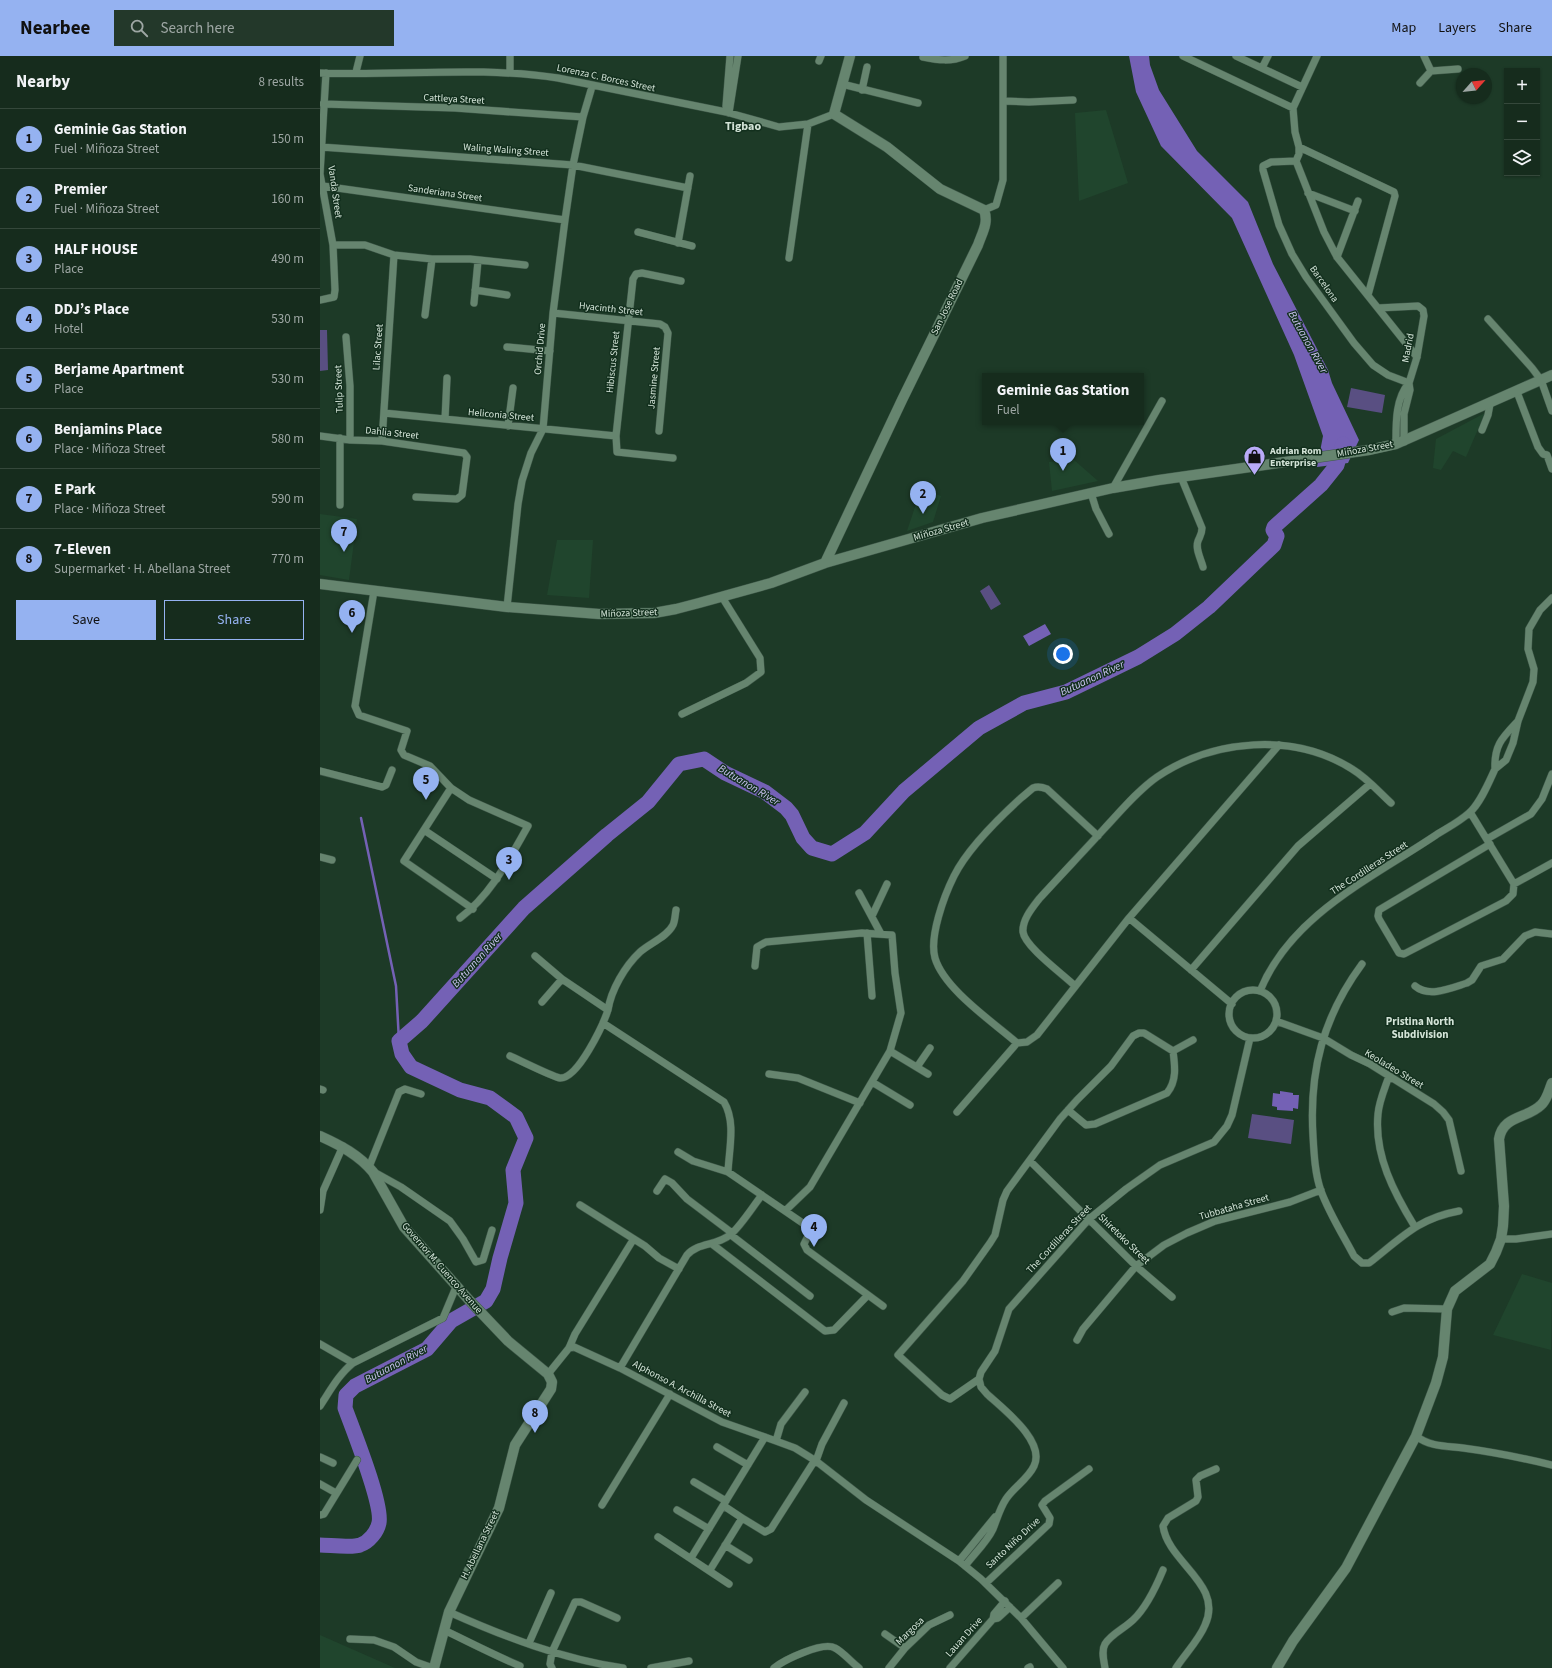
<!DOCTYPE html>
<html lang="en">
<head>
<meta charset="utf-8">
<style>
  :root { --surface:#162c1d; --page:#23382a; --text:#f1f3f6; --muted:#9ea7a4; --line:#35483b; --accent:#95b2f1 }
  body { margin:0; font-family:"Source Sans 3",sans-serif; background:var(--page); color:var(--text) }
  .controls { position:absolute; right:12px; top:12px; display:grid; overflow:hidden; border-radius:0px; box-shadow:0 1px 3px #0004 }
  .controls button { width:36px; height:36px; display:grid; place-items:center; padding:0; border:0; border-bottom:1px solid var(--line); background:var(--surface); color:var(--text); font:20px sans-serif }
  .compass { position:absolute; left:1136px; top:12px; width:36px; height:36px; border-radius:50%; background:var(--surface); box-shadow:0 1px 3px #0004; rotate:63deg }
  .you { position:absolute; left:743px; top:598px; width:14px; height:14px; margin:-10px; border:3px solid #fff; border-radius:50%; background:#1a73e8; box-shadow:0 0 0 6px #1a73e833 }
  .badge { display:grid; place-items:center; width:26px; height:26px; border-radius:50%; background:var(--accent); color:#111; font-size:13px; font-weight:700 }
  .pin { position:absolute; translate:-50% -33px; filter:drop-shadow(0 1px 2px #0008) }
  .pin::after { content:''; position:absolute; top:21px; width:14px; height:12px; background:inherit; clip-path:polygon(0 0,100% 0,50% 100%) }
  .popup { position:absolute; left:662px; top:317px; width:162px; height:52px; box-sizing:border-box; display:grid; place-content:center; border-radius:0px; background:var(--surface); filter:drop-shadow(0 1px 3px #0005); font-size:13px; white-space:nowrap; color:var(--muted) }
  .popup b { font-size:15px; color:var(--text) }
  .popup::after { content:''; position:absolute; left:50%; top:100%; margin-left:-8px; border:8px solid transparent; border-top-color:var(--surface) }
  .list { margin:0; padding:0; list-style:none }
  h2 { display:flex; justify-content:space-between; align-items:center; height:52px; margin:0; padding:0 16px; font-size:17px }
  h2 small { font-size:13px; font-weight:400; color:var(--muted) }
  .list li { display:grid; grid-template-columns:26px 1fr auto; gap:12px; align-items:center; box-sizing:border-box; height:60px; padding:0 16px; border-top:1px solid var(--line) }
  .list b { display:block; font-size:15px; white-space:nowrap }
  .list p { margin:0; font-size:13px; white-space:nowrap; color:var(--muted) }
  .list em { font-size:13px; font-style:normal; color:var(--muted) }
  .actions { display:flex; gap:8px; padding:12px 16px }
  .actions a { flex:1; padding:9px 0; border:1px solid var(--accent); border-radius:0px; text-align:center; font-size:14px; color:var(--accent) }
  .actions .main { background:var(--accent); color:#111 }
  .icon { flex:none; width:22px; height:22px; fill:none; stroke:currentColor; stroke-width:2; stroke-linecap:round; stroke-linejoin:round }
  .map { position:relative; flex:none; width:1232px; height:1612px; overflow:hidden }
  header { display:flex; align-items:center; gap:24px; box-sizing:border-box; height:56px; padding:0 20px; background:var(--accent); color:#111 }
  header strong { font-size:19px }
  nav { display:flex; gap:22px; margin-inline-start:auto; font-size:14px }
  .search { width:280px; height:36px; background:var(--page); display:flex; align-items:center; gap:10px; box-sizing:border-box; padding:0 14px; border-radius:0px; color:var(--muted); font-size:15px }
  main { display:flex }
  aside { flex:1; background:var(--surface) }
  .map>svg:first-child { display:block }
  .built { fill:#20452d }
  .green { fill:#594f82 }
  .water { fill:#7461b5 }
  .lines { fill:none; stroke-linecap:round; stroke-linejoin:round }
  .stream { stroke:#7461b5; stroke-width:2.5 }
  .river { stroke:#7461b5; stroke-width:15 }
  .street-casing { stroke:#3e5748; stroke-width:8 }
  .secondary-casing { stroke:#3e5748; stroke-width:11 }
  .street { stroke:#66856f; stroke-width:7 }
  .secondary { stroke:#66856f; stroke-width:10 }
  .labels { text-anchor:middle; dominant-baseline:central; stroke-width:3; stroke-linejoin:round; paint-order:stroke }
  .street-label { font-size:10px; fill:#d3e3d7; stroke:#13301e }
  .poi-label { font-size:10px; font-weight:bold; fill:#d3e3d7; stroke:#13301e; text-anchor:start }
  .water-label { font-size:11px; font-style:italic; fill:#cdc6f4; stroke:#13301e }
  .neighbourhood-label { font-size:11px; font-weight:bold; fill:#d3e3d7; stroke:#13301e }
  .quarter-label { font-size:12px; font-weight:bold; fill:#d3e3d7; stroke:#13301e }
</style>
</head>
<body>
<header>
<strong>Nearbee</strong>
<div class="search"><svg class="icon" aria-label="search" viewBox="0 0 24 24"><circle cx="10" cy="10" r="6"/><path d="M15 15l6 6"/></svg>Search here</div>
<nav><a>Map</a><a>Layers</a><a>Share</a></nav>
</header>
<main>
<aside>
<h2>Nearby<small>8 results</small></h2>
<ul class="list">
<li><span class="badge">1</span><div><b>Geminie Gas Station</b><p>Fuel · Miñoza Street</p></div><em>150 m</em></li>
<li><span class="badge">2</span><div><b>Premier</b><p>Fuel · Miñoza Street</p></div><em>160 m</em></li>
<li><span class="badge">3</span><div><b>HALF HOUSE</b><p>Place</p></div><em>490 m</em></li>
<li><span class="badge">4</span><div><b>DDJ’s Place</b><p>Hotel</p></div><em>530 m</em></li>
<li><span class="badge">5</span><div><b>Berjame Apartment</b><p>Place</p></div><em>530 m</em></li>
<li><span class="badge">6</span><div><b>Benjamins Place</b><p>Place · Miñoza Street</p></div><em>580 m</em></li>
<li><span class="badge">7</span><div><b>E Park</b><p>Place · Miñoza Street</p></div><em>590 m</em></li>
<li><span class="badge">8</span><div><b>7-Eleven</b><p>Supermarket · H. Abellana Street</p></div><em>770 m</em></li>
</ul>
<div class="actions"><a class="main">Save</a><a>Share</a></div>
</aside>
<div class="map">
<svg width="1232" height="1612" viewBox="0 0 1232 1612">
  <rect width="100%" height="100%" fill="#1d3a27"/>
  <path class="built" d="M786,54L808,127L759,145L755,57Z
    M1165,357L1146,401L1133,395L1121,414L1113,412L1116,383Z
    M753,403L778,425L732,435L729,406Z
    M601,433L621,440L613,466L587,475Z
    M0,458L37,463L29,524L0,519Z
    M237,484H273L269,542L227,539Z
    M1202,1218L1232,1227L1231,1294L1173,1279Z
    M0,1579L75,1612H0Z"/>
  <path class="green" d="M0,274H7L8,314L0,315Z
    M1031,332L1065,339L1062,357L1027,351Z
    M669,529L681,548L671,554L660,535Z
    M932,1058L974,1064L971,1088L928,1082Z"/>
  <path class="water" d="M809,0H829L830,9L839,34L877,95L928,146L953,208L1008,314L1012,327L1039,384L1028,407L997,411L1003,380L974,299L912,162L841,90L816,36Z
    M725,568L731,578L709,590L703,580Z
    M960,1035L973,1037V1039H979L978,1053L973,1052V1055L957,1054V1051L952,1050L953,1037L960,1038Z"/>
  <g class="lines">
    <path class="stream" d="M41,762L76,930L79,985"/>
    <path class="river" d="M0,1489C9,1489 33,1492 40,1489C49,1486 57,1476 59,1467C63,1448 33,1374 25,1352L26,1339L35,1330L107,1293L131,1265L166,1245L173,1233L180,1202L196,1147L193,1114L206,1082L196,1061L170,1042L140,1034L91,1011L82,998L79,985L102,965L204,852L287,779L328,746L359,708L384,703L405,717L445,736L466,752L472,759L483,782L492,792L512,798L545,777L584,735L659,672L704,647L746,636L818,601L855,578L889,551L954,489L957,480L953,474L954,471L1001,429L1017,409L1023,388"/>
    <defs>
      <path id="street" d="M863,0L973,52
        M916,0L982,31
        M997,0L973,52L975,76L979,91V98L976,105L1004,176L1017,201L1097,301
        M1104,0L1111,15
        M603,1C618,4 631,6 645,0
        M499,5L501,0
        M942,12L948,0
        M36,16L40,0
        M190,16V0
        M0,17C80,20 159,10 238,22L406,56L459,71L488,68L514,58
        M1100,27L1111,15L1138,13
        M522,28L598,47
        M542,34L547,11
        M683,45L709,46L753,44
        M3,48L135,52L263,61
        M406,50L410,0
        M409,57L418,0
        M1,91L253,109L368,132
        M979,91L1074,136L1075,140L1048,239
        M976,105L951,106L943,110V114L959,169L972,198L986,221L1034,287L1053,309L1068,319L1089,327
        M3,130L245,164
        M988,137L1035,155
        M664,154L676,149L683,124V0
        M318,176L372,190
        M358,187L370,120
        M13,189H45L74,199L112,203H150L205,209
        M1017,201L1038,145
        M469,202L488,68
        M155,234L187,239
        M0,244L14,241L15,234L13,189L0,118L6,17
        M154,247L158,205
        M1058,252L1098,250L1103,254L1104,260L1097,301L1089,327L1090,334L1084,358V386
        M233,257L340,268L345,271L348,277L339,375
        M105,259L112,203
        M1168,263L1212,312L1221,324L1232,355
        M26,281L30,330V384
        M187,291L230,295
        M1197,336L1218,391L1223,398L1227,399L1232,413
        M64,357L296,380
        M125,363L127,322
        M188,370L193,332
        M1162,374L1168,359L1170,348
        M0,380L30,384L62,385L144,397L147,401L142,439L137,443L96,441
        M62,385L74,199
        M1076,388C1076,368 1075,343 1089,327
        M353,402L297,396L296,380L313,223L316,218L322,217L361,225
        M861,421L882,472C882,478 880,480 878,485C875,493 881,503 883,511
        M793,432L842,345
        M771,437L776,453L789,478
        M20,449V382
        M54,535L35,650L39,659L87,675L81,694L84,699L110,710L131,732L149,744L208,770C189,803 171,839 140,862
        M187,551L198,448L202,425L211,397L223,373L233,257L245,164L253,109L263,61L271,34
        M362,658L426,627L441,616L440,602L402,541
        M1198,665C1182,682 1174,689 1175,713L1186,704L1193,687L1198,665L1213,626L1214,613L1208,593L1209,573L1220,554L1232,542
        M0,715L62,731L66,729L72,714
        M131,732L84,805L153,853
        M1150,756L1194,828L1193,838L1186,845L1084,898L1079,897L1059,863L1058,860L1059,854L1170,788
        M104,774L177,823
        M778,780L727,733C722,731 718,730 713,732C709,735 705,739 701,742C679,762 647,794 634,820C624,840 609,881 615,902C624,933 673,966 697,987L707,986L717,979L809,862L959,689
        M1167,783L1211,758L1222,743L1232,718
        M0,801L12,804
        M1194,828L1232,807
        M539,837L561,878
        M552,860L567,828
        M809,862L912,948
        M547,877L552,940
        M1042,908C1003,961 989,1015 993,1080C994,1098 995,1118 1001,1135C1009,1157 1023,1179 1034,1200L1042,1207H1049L1053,1204C1083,1180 1100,1162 1139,1155
        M435,910L437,891L446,886L542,877L572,879L575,917L581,957L570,995L490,1131L466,1154
        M871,914L978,790L1050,728
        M755,930C744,919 705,891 703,876C702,864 712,852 719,843C740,820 762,797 783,774C800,756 817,735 837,721C893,683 974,676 1032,713C1047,722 1059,736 1071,747
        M1095,930C1109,942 1131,932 1147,927L1152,924L1161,910L1183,903L1205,880L1215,876L1232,878
        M909 958a24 24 0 1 1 48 0a24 24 0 1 1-48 0Z
        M940,935C971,859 1052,822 1116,779C1127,772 1139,766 1149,757C1160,748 1169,726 1175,713
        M222,946L242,923
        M288,954C291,934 305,910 320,896C330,887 347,881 353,869C355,865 355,859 356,854
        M956,965L1003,982L1031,999L1050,1008L1114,1048L1123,1056L1129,1064L1141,1115
        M283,967L404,1046C416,1066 409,1093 408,1116L487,1170L491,1174L484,1188L487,1194L563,1250
        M570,995L608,1018
        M853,995L873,984
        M190,1000C199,1004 233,1021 240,1022C258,1023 283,969 288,954L242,923L215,900
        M597,1011L610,992
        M449,1018L478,1022L540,1047
        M1069,1020C1065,1032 1059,1045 1058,1058C1054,1099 1074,1137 1095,1171
        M552,1026L590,1049
        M0,1033L3,1034
        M748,1054L766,1069L775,1068L847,1037C857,1025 855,1010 853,995L824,977H819L813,980L791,1010L757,1044L740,1063L687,1135L683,1144L675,1179L670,1187L643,1225L578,1299L622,1339L630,1343L659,1323L661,1316L675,1295L689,1253L769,1163L806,1133L840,1109L894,1086L907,1070L912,1059L930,982
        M637,1056L697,987
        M358,1096L373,1105L408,1116
        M710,1105L816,1210L852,1241
        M49,1111L79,1036L85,1033L101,1038
        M54,1116L81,1131L130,1165L143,1183L156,1206L163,1204L172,1174
        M337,1135L345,1123L352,1127L367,1143L412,1177
        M260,1149L325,1190L339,1202L359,1213
        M0,1154L3,1135L23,1090
        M411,1179L490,1240
        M1181,1183H1196L1232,1178
        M392,1188L505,1275L514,1274L548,1239
        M1072,1256L1084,1252L1127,1253
        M757,1284L763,1273L816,1210L844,1189L867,1177L895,1165L970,1146L1001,1134
        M0,1288L33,1307
        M249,1292L254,1291L300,1312L402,1366L456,1385L475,1392L496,1405L546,1444L639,1505L661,1523L701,1562L743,1612
        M300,1312L367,1199C378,1186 398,1190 411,1178C420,1171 434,1149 442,1139
        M228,1318L249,1292L255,1278L313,1184
        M0,1350C10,1335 19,1318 33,1307L123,1262L136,1231
        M1096,1380C1110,1391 1126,1390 1143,1392C1173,1396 1203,1402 1232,1409
        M456,1385L461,1368L485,1336
        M397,1391L428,1409
        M0,1401L13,1407
        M496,1405L502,1388L524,1347
        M374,1426L406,1445
        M0,1428L16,1437
        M282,1449L350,1338
        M404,1450L422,1462
        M357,1454L389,1473
        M0,1459L4,1458L37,1404
        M338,1481L409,1528
        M405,1489L429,1504
        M371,1502L445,1381
        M639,1505L675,1461
        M645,1510C654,1498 667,1486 673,1473C677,1463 680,1452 686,1443C694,1431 708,1423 714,1410C726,1385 683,1353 667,1338L661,1331L659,1323
        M390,1514L422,1462L445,1476L451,1473L495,1404
        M666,1527L729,1468L730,1462L722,1449L725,1445L769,1413
        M129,1556C185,1581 242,1603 303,1612
        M701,1562L738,1527
        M673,1563L678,1562L690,1551
        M124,1574C149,1586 174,1599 200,1610
        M565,1578L585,1592
        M30,1583L54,1584L74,1591L96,1606L113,1612
        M209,1587L231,1537
        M232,1612L230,1608L232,1596L255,1546H261L297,1562
        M331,1612L369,1605
        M454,1612C464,1604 503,1585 515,1592C523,1596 531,1606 539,1612
        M569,1612L585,1592L609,1569L630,1559
        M630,1612L673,1563L674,1558L685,1545
        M708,1612L710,1611
        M785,1612C784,1605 781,1595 785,1588C791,1578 805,1572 813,1564C827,1551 836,1531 843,1514
        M856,1612C865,1598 879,1584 885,1569C904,1528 848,1507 843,1470L848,1462L876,1445L878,1441L876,1424L880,1420L896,1413"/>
      <path id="secondary" d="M505,507L582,344L658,189C662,177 669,167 664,154L620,133L567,91L514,58L530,0
        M0,528L187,551L279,558L334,557L356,553L379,547L451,527L505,507L662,462L793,432L839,424L1049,394L1076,388L1232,319
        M0,1080C20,1089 39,1099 53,1116L84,1171L149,1244L188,1285L228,1318L232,1326L231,1333L195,1389L179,1452L129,1556L114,1612
        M957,1612L973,1585L1026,1512L1096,1380L1116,1327L1123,1301L1127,1253L1135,1235L1170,1208L1176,1196L1181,1183L1183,1170L1184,1150L1179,1083C1183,1059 1207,1063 1221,1049C1227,1044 1229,1034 1232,1027"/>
    </defs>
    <use href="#street" class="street-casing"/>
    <use href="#secondary" class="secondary-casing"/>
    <use href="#street" class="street"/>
    <use href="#secondary" class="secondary"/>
  </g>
  <defs>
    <symbol id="shop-pin" viewBox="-11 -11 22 30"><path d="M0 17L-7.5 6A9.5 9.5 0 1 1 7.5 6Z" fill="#b9abf7" stroke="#13301e"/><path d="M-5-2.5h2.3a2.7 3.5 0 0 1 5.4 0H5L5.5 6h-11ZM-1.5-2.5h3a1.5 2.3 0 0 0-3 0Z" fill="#111"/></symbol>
  </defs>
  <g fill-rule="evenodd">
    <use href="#shop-pin" x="922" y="388" width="25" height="34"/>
  </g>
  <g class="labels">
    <g class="street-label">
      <text transform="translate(286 22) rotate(12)">Lorenza C. Borces Street</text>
      <text transform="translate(134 43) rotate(3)">Cattleya Street</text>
      <text transform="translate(186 94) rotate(4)">Waling Waling Street</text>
      <text transform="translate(15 136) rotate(82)">Vanda Street</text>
      <text transform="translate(125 137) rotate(8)">Sanderiana Street</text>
      <text transform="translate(1004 228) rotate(55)">Barcelona</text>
      <text transform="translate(627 251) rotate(-64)">San Jose Road</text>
      <text transform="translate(291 253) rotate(6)">Hyacinth Street</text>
      <text transform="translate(58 291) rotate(-86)">Lilac Street</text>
      <text transform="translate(1088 292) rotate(-79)">Madrid</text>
      <text transform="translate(220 293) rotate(-85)">Orchid Drive</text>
      <text transform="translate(293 306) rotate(-84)">Hibiscus Street</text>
      <text transform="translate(334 322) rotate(-85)">Jasmine Street</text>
      <text transform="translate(19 333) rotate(-92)">Tulip Street</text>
      <text transform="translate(181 359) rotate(5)">Heliconia Street</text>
      <text transform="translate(72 377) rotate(6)">Dahlia Street</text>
      <text transform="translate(1045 393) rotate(-10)">Miñoza Street</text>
      <text transform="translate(621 474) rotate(-16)">Miñoza Street</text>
      <text transform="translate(309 557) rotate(-2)">Miñoza Street</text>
      <text transform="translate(1049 812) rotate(-33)">The Cordilleras Street</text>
      <text transform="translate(1074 1013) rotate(31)">Keoladeo Street</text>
      <text transform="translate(914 1151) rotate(-16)">Tubbataha Street</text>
      <text transform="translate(739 1183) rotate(-47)">The Cordilleras Street</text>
      <text transform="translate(804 1183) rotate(44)">Shiretoko Street</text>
      <text transform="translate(122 1212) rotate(49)">Governor M. Cuenco Avenue</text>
      <text transform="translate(362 1333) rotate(28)">Alphonso A. Archilla Street</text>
      <text transform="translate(693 1487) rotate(-43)">Santo Niño Drive</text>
      <text transform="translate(160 1489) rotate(-64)">H. Abellana Street</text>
      <text transform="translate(590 1575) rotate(-44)">Margosa</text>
      <text transform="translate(644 1581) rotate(-48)">Lauan Drive</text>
    </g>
    <g class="poi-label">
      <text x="950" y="395">Adrian Rom<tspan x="950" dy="12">Enterprise</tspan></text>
    </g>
    <g class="water-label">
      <text transform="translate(988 286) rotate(61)">Butuanon River</text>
      <text transform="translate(772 622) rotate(-25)">Butuanon River</text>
      <text transform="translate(429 729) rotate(31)">Butuanon River</text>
      <text transform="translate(157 904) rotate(-48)">Butuanon River</text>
      <text transform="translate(76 1308) rotate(-28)">Butuanon River</text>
    </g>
    <g class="neighbourhood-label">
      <text x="1100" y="965">Pristina North<tspan x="1100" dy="13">Subdivision</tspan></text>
    </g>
    <g class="quarter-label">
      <text x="423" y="70">Tigbao</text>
    </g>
  </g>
</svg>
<div class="controls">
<button>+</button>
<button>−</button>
<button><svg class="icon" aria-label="layers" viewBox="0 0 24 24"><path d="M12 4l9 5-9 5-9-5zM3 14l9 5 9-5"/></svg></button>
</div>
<svg class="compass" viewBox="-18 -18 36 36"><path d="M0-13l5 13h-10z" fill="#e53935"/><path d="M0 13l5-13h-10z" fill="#9ea7a4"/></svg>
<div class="you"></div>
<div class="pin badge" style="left:743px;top:415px">1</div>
<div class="popup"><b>Geminie Gas Station</b>Fuel</div>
<div class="pin badge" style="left:603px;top:458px">2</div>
<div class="pin badge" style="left:189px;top:824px">3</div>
<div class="pin badge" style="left:494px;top:1191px">4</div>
<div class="pin badge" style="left:106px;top:744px">5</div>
<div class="pin badge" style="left:32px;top:577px">6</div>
<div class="pin badge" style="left:24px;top:496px">7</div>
<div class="pin badge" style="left:215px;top:1377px">8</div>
</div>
</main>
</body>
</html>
